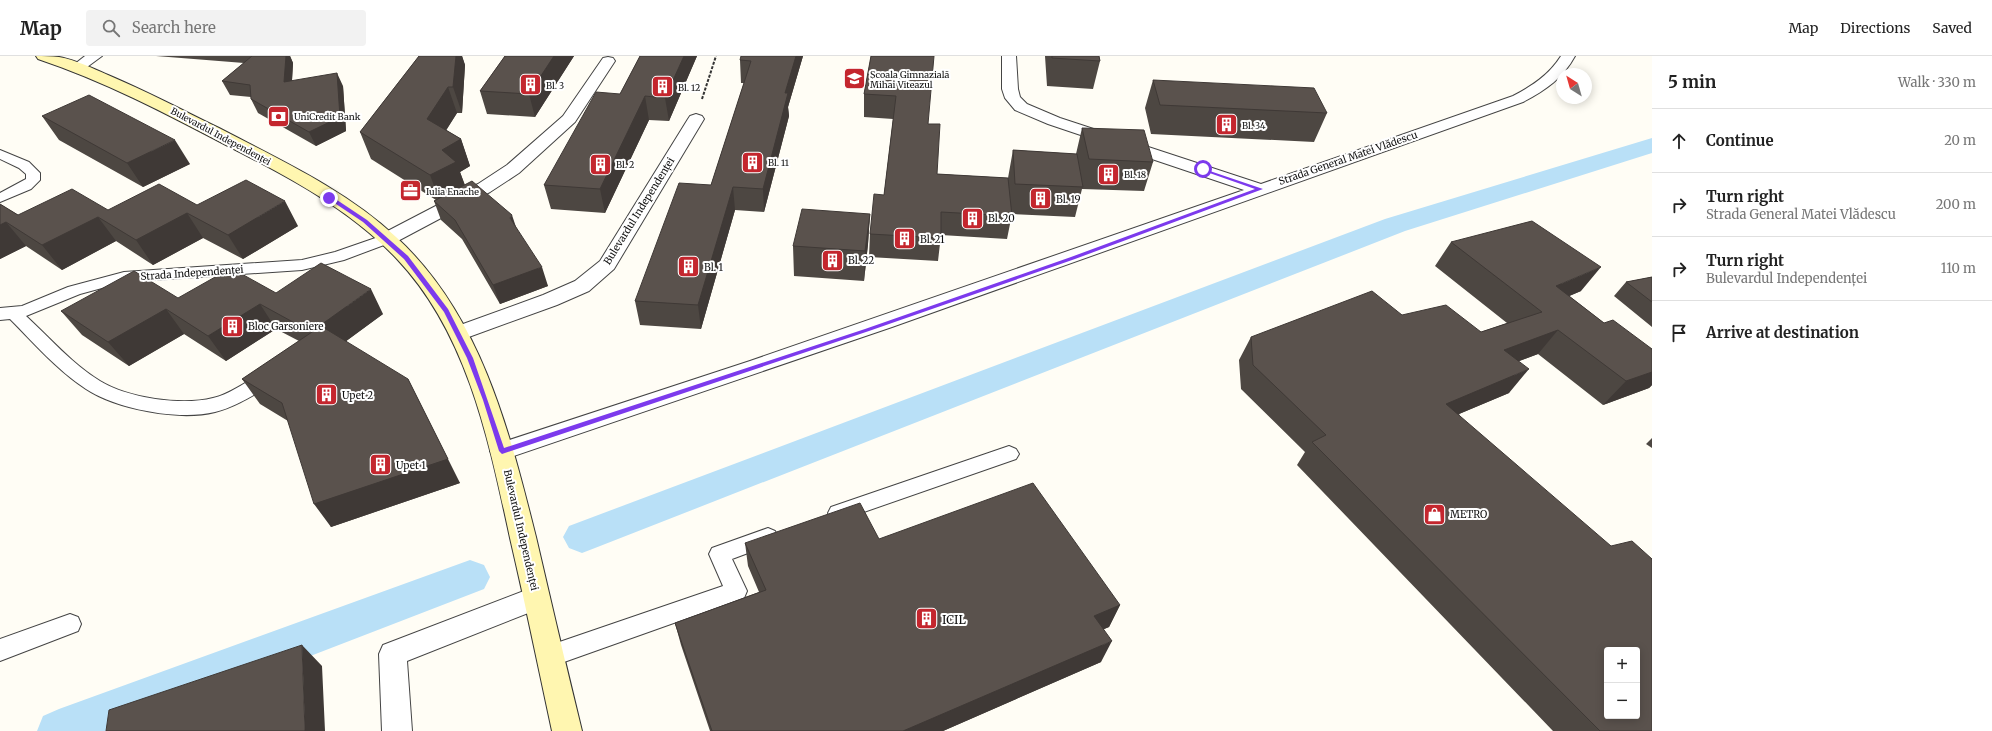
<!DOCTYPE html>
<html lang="en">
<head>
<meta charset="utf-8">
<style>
  :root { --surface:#fff; --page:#f2f2f2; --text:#222; --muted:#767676; --line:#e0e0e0 }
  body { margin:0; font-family:Merriweather,serif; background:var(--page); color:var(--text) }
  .controls { position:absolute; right:12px; bottom:12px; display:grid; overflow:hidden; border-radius:4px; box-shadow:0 2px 10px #0003 }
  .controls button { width:36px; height:36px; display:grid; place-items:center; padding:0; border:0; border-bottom:1px solid var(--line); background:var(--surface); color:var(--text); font:20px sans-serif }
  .compass { position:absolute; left:1556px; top:12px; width:36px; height:36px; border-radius:50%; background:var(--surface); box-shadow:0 2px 10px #0003; rotate:323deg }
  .stop { position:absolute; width:12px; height:12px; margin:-9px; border:3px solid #7c3aed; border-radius:50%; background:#fff }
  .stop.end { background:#7c3aed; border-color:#fff; box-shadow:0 1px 4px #0008 }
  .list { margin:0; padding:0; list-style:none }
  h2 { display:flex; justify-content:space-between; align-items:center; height:52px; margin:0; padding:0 16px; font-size:17px }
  h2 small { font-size:13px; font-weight:400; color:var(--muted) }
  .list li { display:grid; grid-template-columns:26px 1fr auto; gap:12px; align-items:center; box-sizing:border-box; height:64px; padding:0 16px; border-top:1px solid var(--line) }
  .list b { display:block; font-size:15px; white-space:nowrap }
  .list p { margin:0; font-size:13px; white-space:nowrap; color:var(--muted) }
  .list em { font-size:13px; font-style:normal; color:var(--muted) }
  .icon { flex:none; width:22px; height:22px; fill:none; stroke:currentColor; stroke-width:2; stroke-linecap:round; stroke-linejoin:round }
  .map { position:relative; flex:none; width:1652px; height:675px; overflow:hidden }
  header { display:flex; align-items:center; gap:24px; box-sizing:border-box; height:56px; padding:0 20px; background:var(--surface); border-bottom:1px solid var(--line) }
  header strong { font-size:19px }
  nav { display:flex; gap:22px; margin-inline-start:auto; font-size:14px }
  .search { width:280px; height:36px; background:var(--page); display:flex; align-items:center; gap:10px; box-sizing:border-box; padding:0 14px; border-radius:4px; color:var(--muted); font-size:15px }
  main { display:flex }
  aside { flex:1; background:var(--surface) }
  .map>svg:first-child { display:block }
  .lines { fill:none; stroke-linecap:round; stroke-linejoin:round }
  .canal { fill:#b9e0f7; fill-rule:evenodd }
  .service-casing { stroke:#444; stroke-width:2 }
  .minor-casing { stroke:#444; stroke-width:2 }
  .secondary-casing { stroke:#333; stroke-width:2 }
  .path { stroke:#333; stroke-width:2; stroke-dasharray:3 1.5; stroke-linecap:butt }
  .service { fill:#fff; fill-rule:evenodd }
  .minor { fill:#fff; fill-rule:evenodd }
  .secondary { fill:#fff6b0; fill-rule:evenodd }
  .wall { fill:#4d4742 }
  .shaded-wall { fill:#3f3936 }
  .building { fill:#5a524d; stroke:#3f3936; fill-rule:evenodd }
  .route { fill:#7c3aed }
  .labels { text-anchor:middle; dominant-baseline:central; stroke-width:4; stroke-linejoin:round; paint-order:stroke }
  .far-poi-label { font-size:9px; fill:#111; stroke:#fff; text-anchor:start }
  .far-street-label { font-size:9px; fill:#111; stroke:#fff }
  .street-label { font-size:10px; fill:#111; stroke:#fff }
  .poi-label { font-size:10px; fill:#111; stroke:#fff; text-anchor:start }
  .near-poi-label { font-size:12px; fill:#111; stroke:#fff; text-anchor:start }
</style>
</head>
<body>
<header>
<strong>Map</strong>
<div class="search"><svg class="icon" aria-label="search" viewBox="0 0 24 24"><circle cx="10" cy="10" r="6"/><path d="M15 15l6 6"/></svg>Search here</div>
<nav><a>Map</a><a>Directions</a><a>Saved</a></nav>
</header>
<main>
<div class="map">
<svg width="1652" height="675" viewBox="0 0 1652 675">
  <rect width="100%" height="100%" fill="#fffdf5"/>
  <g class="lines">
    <path class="canal" d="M1652,82V97L1405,175L595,492L582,497L569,492L563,481L569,470L1385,163Z
      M470,504L484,509L490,521L484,533L116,675H37L43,660L59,653Z"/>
    <defs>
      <path id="service" d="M0,94L29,106L40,117V124L31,133L0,146V137L26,123V118L19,112L0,103Z
        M387,178L392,180L395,183L392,186L344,204L302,214L124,226L80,238L26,260C50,282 72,308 100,325C128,342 181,350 213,342C228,339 243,328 257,320L263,318L269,320L272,325L269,330C252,340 235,351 215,356C179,365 116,353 86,333C57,314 34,287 10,263L0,264V252L22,250L68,231L124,216L302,204L335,196Z
        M1009,390L1016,393L1019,398L1016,403L838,465L831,463L828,457L831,451Z
        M768,472L775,475L778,481L775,487L732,503L747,535L744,542L550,611L542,608L539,600L542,592L723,530L709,498L712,492Z
        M70,558L78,561L81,568L78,575L0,605V583Z"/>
      <path id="minor" d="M85,0H102L83,14H73L71,11Z
        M1002,0H1016L1018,33L1020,41L1027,48L1060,62L1261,128L1513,40C1532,30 1549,19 1561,0H1575C1563,22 1546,34 1523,46L892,271L502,404L494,401L490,395L494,389L750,305L1244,134L1048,68L1015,54L1005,42L1002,33Z
        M608,1L613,2L615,5L575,66L519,117L490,136L394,187L387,189L380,187L378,183L380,179L478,128L507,109L563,60L603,2Z
        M696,58L702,60L704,63L614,213L589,235L557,249L466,282L459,284L452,282L449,277L452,272L543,239L575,225L600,205L688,63L690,60Z
        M537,530L546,534L550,542L546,550L407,605L412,675H382L379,598L383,589Z"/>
      <path id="secondary" d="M36,0C43,0 52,0 59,1C76,4 92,12 108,19C146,35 182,54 219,72C280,104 346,134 396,181C481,259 509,374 536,481C551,546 566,610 582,675H552C538,610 525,546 510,482C489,385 468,278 397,203C350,153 287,120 226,89C165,57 104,25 38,3Z"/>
    </defs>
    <use href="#service" class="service-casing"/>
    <use href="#minor" class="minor-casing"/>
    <use href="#secondary" class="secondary-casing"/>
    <path class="path" d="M702,43L716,0"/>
    <use href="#service" class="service"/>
    <use href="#minor" class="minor"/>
    <use href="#secondary" class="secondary"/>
  </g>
  <path class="wall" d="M156,0H290L293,7L292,25L343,30L346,75L316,90L258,57L251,43V41L230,39L222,25L244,7Z
    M419,0H462L465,9L462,57H457L446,74L461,83L470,110L460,116L465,129L517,174L548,230L500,248L462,183L441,164L434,145L436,144L371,103L360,76Z
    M505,0H574L535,61L487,58L480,35Z
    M640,0H697L669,65L649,64L605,157L551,153L544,129L620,38Z
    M803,0L788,51L789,60L764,156L735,154L701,273L640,269L635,245L711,129L744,27H741L740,4Z
    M871,0L928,68L937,118L1008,122L1013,94L1076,98L1082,72L1153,106L1144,135L1082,133L1075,161L1012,158L1007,183L941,179L938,205L869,201L870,178L884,139L893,63L864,61V38Z
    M1045,0H1099L1100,5L1093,33L1047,30Z
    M1153,24L1327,57L1314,86L1151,78L1145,52Z
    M42,60L190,108L143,131L59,84Z
    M0,148L18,159L197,149L298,170L243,203L203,182L153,209L116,185L62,214L26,190L0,203Z
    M870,158L868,188L864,225L794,220L793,190Z
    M1451,186L1581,235L1569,240L1604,267L1652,293V329L1649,332L1603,349L1538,298L1519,305L1509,337L1459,358L1652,675H1553L1297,409L1305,396L1241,333L1239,304L1251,281L1402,259L1481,276L1507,267L1435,210Z
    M1652,221V271L1614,240L1626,226Z
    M276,237L383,258L346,285L460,427L331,471L288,365L260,348L242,323L299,285L276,273L226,305L184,278L129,310L82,279L61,255L178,242Z
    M1652,382V392L1646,388Z
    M879,483L1120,549L1109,571L1104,573L1101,606L943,675H710L681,589L675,567L759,536L748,510L745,487Z"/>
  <path class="shaded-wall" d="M286,0H290L293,7L291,40L284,26Z
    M456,0H462L465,9L462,57L453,31Z
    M554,0H574L535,61L529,38Z
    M684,0H697L669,65L665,42Z
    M796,0H803L788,51L789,60L764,156L763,133L785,37Z
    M337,17L343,30L346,75L316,90L309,76Z
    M448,31L457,57L437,89L427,63Z
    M645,40L649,64L605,157L600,133Z
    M461,83L470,110L460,116L466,133L440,146L430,119L442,94Z
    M175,84L190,108L143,131L127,107Z
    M733,131L735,154L701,273L698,249Z
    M285,145L298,170L243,203L228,179Z
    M187,157L203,182L153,209L136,184Z
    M870,158L868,188L864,225L865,195Z
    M512,159L518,177L510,162Z
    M98,161L116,185L62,214L42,189Z
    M6,166L26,190L0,203V169Z
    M542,211L548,230L500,248L493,229Z
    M1601,211L1581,235L1539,253L1556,230Z
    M371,233L383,258L326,300L311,276Z
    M260,248L276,273L226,305L208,280Z
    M166,253L184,278L129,310L108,286Z
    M1558,274L1538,298L1485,318L1504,294Z
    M1529,313L1509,337L1428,371L1446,348Z
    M1652,316V329L1649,332L1603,349L1626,325Z
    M408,323L460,427L331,471L314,448Z
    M1120,549L1109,571L1085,581L1094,560Z
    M1112,585L1101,606L943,675H903Z
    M302,589L322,610L325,675H305Z"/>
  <path class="building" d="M252,0H286L284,26L337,17L340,61L309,76L251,43L250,29L222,25Z
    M419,0H456L453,31H448L427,63L461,83L442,94L456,106L430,119L360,76Z
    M505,0H554L529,38L480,35Z
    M640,0H684L665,42L645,40L600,133L544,129L596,36L620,38Z
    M741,0H796L785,37H788L763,133L733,131L698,249L635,245L679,127L711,129L751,5L740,4Z
    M871,0H934L928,68H940L937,118L1008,122L1012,160L941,156V182L870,178L874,138L884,139L896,40L864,38Z
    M1052,0H1099L1100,5L1052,2Z
    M1153,24L1314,32L1327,57L1160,49Z
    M89,39L175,84L127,107L42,60Z
    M1082,72L1144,74L1153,106L1089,103Z
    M1013,94L1077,98L1083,131L1015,128Z
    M246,124L285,145L228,179L187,157L136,184L98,161L42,189L6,166L0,169V148L18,159L72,133L108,154L159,128L197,149Z
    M472,125L512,159L510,162L542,211L493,229L455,164L434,145Z
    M802,153L870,158L865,195L793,190Z
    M1532,165L1601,211L1556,230L1604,267L1613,264L1652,293V316L1626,325L1558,274L1504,294L1529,313L1446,348L1611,490L1632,485L1652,503V675H1600L1312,386L1326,379L1253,309L1251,281L1372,235L1402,259L1446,249L1481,276L1542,256L1451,186ZM1607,594H1637V660H1607Z
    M321,207L371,233L311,276L260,248L208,280L166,253L108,286L61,255L134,215L178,242L231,212L276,237Z
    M1652,221V246L1626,226Z
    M321,270L408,323L448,403L314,448L282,347L242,323Z
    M1033,427L1120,549L1094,560L1112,585L903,675H712L675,567L766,534L745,487L860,447L879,483Z
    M302,589L305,675H106L109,654Z"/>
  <path class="route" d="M1201,112L1263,133L1075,203L869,275L502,398L499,395L483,344L467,302L444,256L404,203L363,166L327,142L331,140L367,164L408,200L448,253L473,302L504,392L865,273L1071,201L1255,133L1201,114Z"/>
  <defs>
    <symbol id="school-square" viewBox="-11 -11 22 22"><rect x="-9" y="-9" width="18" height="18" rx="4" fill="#c4262e" stroke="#fff"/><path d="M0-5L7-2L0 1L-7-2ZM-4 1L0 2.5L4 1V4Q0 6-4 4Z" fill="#fff"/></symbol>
    <symbol id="building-square" viewBox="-11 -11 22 22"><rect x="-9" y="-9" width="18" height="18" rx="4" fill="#c4262e" stroke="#fff"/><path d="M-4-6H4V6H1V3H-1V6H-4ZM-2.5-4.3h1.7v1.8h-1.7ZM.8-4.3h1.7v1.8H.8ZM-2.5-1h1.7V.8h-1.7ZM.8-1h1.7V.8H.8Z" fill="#fff"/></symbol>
    <symbol id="bank-square" viewBox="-11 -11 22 22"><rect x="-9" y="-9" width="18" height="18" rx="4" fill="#c4262e" stroke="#fff"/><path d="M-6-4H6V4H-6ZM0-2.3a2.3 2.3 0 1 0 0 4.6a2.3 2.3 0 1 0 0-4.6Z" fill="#fff"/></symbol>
    <symbol id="office-square" viewBox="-11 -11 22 22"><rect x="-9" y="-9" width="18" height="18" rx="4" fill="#c4262e" stroke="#fff"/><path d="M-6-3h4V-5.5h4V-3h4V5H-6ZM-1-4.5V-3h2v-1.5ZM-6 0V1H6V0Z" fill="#fff"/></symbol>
    <symbol id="shop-square" viewBox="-11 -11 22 22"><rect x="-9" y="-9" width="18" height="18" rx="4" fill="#c4262e" stroke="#fff"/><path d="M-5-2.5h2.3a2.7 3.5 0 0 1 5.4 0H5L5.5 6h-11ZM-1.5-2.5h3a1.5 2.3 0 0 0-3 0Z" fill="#fff"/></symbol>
  </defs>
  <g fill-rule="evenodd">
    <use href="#school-square" x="842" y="10" width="25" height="25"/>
    <use href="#building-square" x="518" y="16" width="25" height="25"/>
    <use href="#building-square" x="650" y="18" width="25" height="25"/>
    <use href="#bank-square" x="266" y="48" width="25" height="25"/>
    <use href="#building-square" x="1214" y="56" width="25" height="25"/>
    <use href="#building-square" x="740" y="94" width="25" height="25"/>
    <use href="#building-square" x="588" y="96" width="25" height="25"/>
    <use href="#building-square" x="1096" y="106" width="25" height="25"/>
    <use href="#office-square" x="398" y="122" width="25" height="25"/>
    <use href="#building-square" x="1028" y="130" width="25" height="25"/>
    <use href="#building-square" x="960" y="150" width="25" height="25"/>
    <use href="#building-square" x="892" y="170" width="25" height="25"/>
    <use href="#building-square" x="820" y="192" width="25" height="25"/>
    <use href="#building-square" x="676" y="198" width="25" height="25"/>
    <use href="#building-square" x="220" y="258" width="25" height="25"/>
    <use href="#building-square" x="314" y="326" width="25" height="25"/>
    <use href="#building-square" x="368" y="396" width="25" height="25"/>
    <use href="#shop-square" x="1422" y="446" width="25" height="25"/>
    <use href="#building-square" x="914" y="550" width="25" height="25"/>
  </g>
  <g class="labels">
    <g class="far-poi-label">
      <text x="870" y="18">Școala Gimnazială<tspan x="870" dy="10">Mihai Viteazul</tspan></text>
      <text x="546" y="29">Bl. 3</text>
      <text x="678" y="31">Bl. 12</text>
      <text x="294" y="60">UniCredit Bank</text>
      <text x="1242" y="69">Bl. 34</text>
      <text x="768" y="106">Bl. 11</text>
      <text x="616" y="108">Bl. 2</text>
      <text x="1124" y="118">Bl. 18</text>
      <text x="426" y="135">Iulia Enache</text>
    </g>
    <g class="far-street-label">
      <text transform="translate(221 80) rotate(28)">Bulevardul Independenței</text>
    </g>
    <g class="street-label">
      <text transform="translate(1348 102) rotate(-19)">Strada General Matei Vlădescu</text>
      <text transform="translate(639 155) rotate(-58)">Bulevardul Independenței</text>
      <text transform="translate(192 217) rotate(-4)">Strada Independenței</text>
      <text transform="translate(521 474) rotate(77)">Bulevardul Independenței</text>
    </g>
    <g class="poi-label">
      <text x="1056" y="143">Bl. 19</text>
      <text x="988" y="162">Bl. 20</text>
      <text x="920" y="183">Bl. 21</text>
      <text x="848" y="204">Bl. 22</text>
      <text x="704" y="211">Bl. 1</text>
      <text x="248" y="270">Bloc Garsoniere</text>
      <text x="342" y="339">Upet 2</text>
      <text x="396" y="409">Upet 1</text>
      <text x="1450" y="458">METRO</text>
    </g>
    <g class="near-poi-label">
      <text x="942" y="563">ICIL</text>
    </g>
  </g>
</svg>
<div class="controls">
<button>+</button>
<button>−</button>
</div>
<svg class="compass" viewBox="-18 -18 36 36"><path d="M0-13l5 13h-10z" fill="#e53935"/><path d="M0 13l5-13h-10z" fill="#767676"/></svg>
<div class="stop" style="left:1203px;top:113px"></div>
<div class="stop end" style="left:329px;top:142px"></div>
</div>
<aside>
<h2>5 min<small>Walk · 330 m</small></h2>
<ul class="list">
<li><svg class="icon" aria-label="ahead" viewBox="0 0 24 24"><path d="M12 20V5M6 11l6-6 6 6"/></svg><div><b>Continue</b></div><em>20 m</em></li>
<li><svg class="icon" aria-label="right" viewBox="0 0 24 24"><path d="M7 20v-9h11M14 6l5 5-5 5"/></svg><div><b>Turn right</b><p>Strada General Matei Vlădescu</p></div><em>200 m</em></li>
<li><svg class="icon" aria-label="right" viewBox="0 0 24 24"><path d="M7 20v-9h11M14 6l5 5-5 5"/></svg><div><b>Turn right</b><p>Bulevardul Independenței</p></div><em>110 m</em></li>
<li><svg class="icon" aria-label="arrive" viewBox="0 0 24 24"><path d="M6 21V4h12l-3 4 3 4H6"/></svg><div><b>Arrive at destination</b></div></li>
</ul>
</aside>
</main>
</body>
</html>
